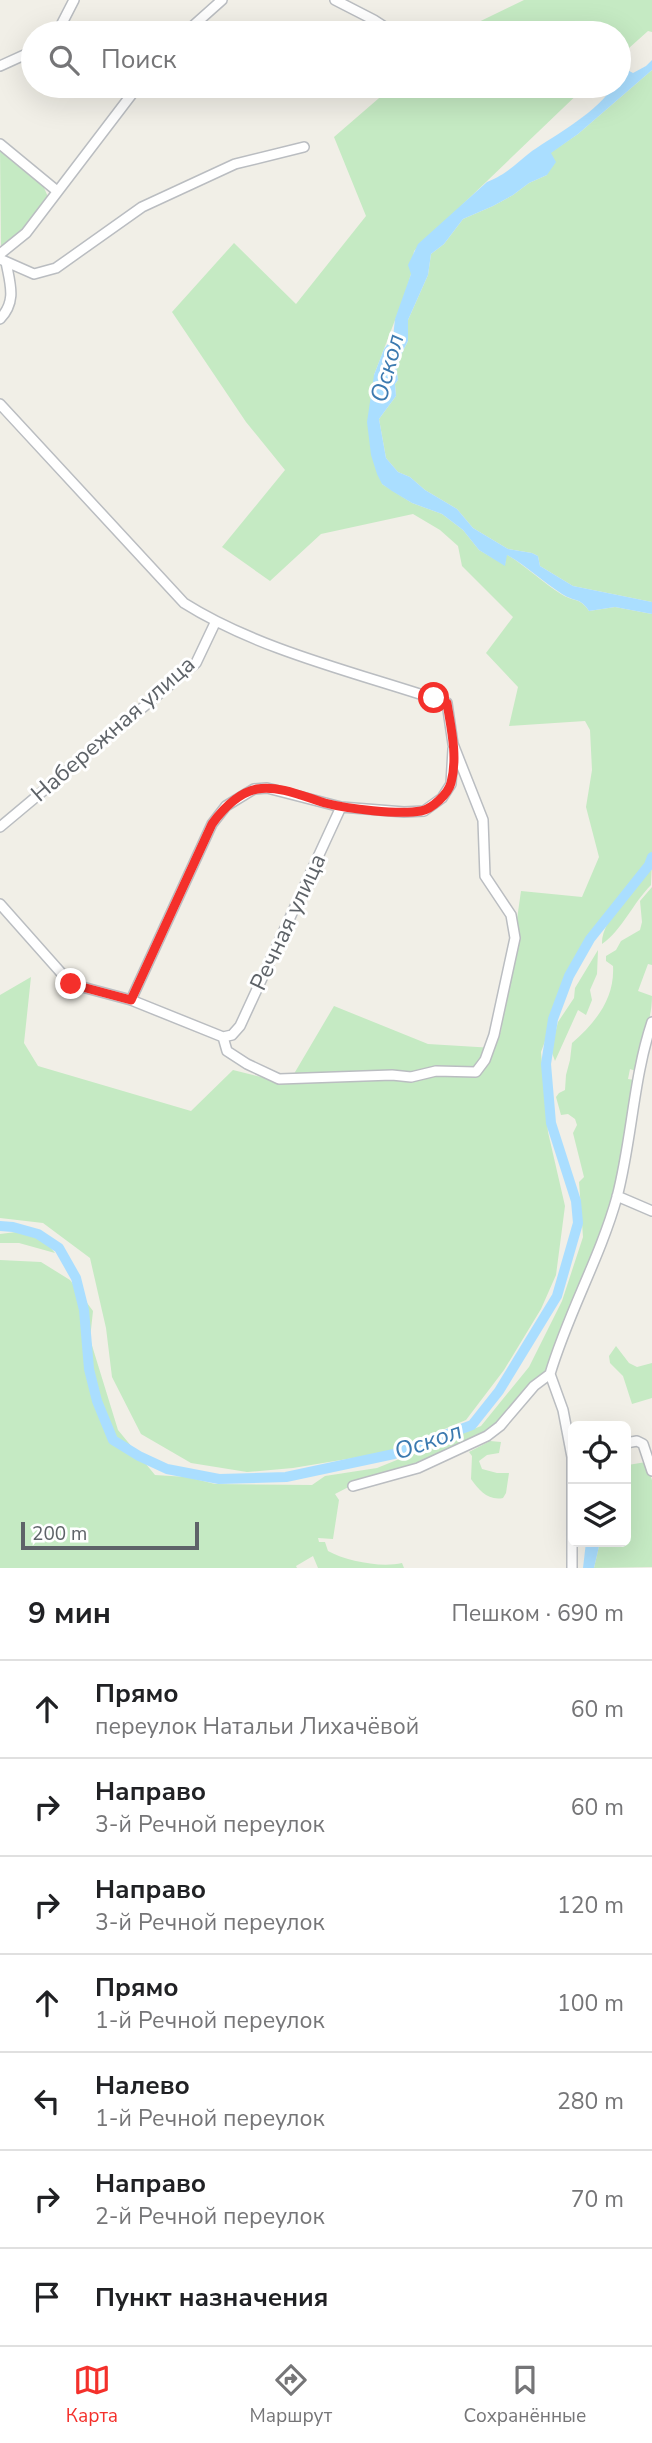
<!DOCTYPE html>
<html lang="ru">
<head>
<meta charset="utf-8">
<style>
  :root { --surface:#fff; --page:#f6f6f6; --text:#202124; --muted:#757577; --line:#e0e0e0; --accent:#f4302b }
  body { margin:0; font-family:"Nunito Sans",sans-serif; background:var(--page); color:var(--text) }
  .controls { position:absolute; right:21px; bottom:21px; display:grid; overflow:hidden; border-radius:10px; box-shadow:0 7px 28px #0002 }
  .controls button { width:63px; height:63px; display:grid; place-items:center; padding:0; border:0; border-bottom:2px solid var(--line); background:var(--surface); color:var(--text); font:35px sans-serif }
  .scale { position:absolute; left:21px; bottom:18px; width:178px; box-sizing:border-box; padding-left:7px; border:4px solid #5e6368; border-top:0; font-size:19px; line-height:24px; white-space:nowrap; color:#5e6368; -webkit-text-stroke:5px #fff; paint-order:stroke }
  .stop { position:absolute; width:21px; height:21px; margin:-16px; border:5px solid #f4302b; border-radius:50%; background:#fff }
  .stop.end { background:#f4302b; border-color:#fff; box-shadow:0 2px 7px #0008 }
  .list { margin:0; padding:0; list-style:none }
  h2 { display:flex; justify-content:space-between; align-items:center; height:91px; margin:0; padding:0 28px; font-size:30px }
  h2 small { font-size:23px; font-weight:400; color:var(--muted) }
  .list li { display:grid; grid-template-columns:46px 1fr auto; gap:21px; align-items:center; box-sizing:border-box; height:98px; padding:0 28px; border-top:2px solid var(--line) }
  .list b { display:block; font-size:26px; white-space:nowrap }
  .list p { margin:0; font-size:23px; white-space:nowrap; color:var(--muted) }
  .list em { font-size:23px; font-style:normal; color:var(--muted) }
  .icon { flex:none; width:38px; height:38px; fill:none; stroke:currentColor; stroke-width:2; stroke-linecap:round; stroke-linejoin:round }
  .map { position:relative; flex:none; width:652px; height:1568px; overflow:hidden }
  .search { position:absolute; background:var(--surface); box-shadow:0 7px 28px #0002; left:21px; right:21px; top:21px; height:77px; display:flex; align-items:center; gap:18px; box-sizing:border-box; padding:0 24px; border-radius:38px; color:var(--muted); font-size:26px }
  .sheet { height:777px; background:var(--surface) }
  nav { display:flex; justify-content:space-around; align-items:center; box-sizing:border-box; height:98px; border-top:2px solid var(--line); background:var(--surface); font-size:19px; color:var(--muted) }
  nav a { display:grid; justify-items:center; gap:4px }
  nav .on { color:var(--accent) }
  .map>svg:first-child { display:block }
  .green { fill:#c5eac3 }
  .water { fill:#aadeff }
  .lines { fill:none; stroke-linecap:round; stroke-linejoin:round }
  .river { stroke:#aadeff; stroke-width:10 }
  .minor-casing { stroke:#babdc1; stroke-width:12 }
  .minor { stroke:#fff; stroke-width:9 }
  .route { stroke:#f4302b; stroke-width:9 }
  .labels { text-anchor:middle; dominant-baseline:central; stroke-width:6; stroke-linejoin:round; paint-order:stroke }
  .street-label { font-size:23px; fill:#5e6368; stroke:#fff }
  .water-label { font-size:24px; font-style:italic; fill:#3c7ab0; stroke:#fff }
</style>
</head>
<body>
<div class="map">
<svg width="652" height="1568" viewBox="0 0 652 1568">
  <rect width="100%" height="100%" fill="#f1efe7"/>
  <path class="green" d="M524,0H652V32L648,31L619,57V33H456Z
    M652,70V602L573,586L540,566L538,556L532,553L508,549L473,528L457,509L425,490L410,477L398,472L386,458L379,419L396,396L395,384L398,380L396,365L408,341V320L428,275L431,254L444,244L463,219L493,206L513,195L529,183L547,175L550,153L578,134Z
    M393,86H586L414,251L411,274L405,294L374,375L382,484L412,503L442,514L463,530L479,550L505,565L506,554C526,566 542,582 561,594C573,602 580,597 589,611L615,607L652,614V857L649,865L590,939L569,976L541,1052L548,1132L565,1206L556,1275L541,1309L504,1370L466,1420L389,1452L293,1468L247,1472L191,1463L141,1434L112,1377L106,1328L90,1258L43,1223L0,1218V995L31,977L24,1043L38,1066L191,1111L233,1070L288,1084L334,1006L428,1044L494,1048L501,1031L521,891L582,897L599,857L586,807L592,770L590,730L585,721L509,726L518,687L486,653L513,617L462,566L458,546L440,530L413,514L321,534L270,581L222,547L285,470L246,422L172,312L234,243L296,304L366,216L334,137Z
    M0,148L42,183L48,197L23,232L1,248Z
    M652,862L651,885C633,903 622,930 602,944C601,919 638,884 652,862Z
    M652,887V965L648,964L638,991L652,996C652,1022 640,1045 636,1071L630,1069L628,1079L634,1080L619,1175L608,1214L545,1371L502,1420L475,1439L398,1470L364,1479L335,1494L339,1500L333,1539L318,1538L319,1542H325L328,1551C346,1561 381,1568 402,1563L404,1568H318L313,1556L296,1566L297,1568H0V1260L41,1262L70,1280L93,1311L90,1339L118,1430L155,1475L187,1477L215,1484L312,1485L325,1476L377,1468L481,1426L529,1367L562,1301L583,1237L579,1182L584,1177L573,1133L577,1125L575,1119L568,1114L561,1115L556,1097L559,1093L565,1090L566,1075L570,1060L572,1043C595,1023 615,999 613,966L606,961V956L616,950L621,941L640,930L642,922L640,901Z
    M598,950L597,974L590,990L592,1000L586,1015L578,1010L555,1061L551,1050L558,1022L574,998L575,988Z
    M16,1232L43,1239L55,1253L19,1243H0V1234Z
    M616,1346L629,1363L637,1367L652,1363V1398L632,1404L623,1376L610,1363L609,1356Z
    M490,1441L501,1442L499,1453L487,1455L479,1461L482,1469L497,1473H509L506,1493L503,1498C488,1501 479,1490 471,1479L472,1456L469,1452Z
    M646,1462L652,1480V1567L594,1568L600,1542H626V1488L629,1479L628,1465Z"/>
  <path class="water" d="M652,60V70L578,134L551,153L556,162L547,175L529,183L513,195L493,206L463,219L444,244L431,254L428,275L408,320V341L396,365L398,380L395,384L396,396L379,419L386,458L398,472L410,477L425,490L457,509L473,528L508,549L532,553L538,556L540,566L573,586L652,602V614L615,607L589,611C580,597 574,602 562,594C543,582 527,566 507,555L505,566L479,550L463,530L442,514L412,503L392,491L382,484L377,474L371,455L367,422L374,375L384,349L393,337L395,319L411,274L408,265L418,244L487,182C508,174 516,163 532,151C556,135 600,110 613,86H619V71L622,67L633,73L646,66Z
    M586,1542H600L594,1568H583Z"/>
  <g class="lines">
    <path class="river" d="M0,1226L13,1227L38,1234L59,1248L76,1278L84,1310L89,1369L97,1401L113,1440L139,1456L167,1469L219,1479L286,1477L394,1454L472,1425L499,1391L557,1296L578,1223L576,1201L551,1123L546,1064L553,1019L569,976L590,939L649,865L652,857"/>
    <defs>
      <path id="minor" d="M335,0L374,20L394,33
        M57,33L74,0
        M185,33L222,0
        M0,66L33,51
        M0,144L57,191
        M0,254L26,233L138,86
        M0,259L34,274L56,268L142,207L235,164L304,147
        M0,319C17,301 10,284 6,262
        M0,404L184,603C260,651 362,674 447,703L453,744L483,820L485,876L511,915L515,938L494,1035L485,1060L476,1072L436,1071L411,1077L392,1075L279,1079L247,1064L227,1051L223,1037
        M0,827L196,663L215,623
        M0,904L71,984L131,1000L223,1037L232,1035L240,1026L341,807
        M131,1000L212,824L226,806L254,789L267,788L341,807L404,812L424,811L442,798L451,784L453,749
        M617,1196L652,1211
        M550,1374L563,1410L572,1457V1568
        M626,1443L637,1441L643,1444L652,1471
        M353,1486L418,1468L487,1436L500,1426L534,1386L550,1374C568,1313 600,1258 617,1197C632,1140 633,1079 652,1022"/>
    </defs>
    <use href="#minor" class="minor-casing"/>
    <use href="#minor" class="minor"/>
  </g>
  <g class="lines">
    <path class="route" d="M71,984L131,1000L212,824C223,809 238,793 257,789C279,785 305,797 325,803C348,809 398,815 421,811C432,809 448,794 451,783C458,757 451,728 447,703L434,698"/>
  </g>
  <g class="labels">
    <g class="street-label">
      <text transform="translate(113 729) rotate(-41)">Набережная улица</text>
      <text transform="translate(288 922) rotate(-65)">Речная улица</text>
    </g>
    <g class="water-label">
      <text transform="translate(387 368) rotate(-75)">Оскол</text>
      <text transform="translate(428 1441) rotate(-19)">Оскол</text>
    </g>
  </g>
</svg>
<div class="controls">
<button><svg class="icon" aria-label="locate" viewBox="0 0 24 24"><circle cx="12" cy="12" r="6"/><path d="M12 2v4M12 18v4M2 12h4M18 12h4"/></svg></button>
<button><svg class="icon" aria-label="layers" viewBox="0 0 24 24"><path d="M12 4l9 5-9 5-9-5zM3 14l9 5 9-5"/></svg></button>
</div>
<div class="scale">200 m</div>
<div class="stop" style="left:434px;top:698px"></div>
<div class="stop end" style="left:71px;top:984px"></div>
<div class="search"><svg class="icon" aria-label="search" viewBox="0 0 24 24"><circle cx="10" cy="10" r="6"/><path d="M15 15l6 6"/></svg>Поиск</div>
</div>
<section class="sheet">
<h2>9 мин<small>Пешком · 690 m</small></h2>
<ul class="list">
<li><svg class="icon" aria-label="ahead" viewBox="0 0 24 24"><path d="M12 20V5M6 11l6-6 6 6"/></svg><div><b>Прямо</b><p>переулок Натальи Лихачёвой</p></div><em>60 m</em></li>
<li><svg class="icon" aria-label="right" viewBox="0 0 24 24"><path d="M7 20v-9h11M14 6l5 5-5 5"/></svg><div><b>Направо</b><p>3-й Речной переулок</p></div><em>60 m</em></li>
<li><svg class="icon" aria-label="right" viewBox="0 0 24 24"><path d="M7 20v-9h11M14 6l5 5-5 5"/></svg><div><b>Направо</b><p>3-й Речной переулок</p></div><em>120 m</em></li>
<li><svg class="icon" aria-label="ahead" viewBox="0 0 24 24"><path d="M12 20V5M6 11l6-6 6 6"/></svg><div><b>Прямо</b><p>1-й Речной переулок</p></div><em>100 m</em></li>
<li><svg class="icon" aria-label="left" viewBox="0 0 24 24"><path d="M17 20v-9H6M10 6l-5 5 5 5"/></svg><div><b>Налево</b><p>1-й Речной переулок</p></div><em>280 m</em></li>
<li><svg class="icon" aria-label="right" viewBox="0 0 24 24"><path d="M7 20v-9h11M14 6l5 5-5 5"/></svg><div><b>Направо</b><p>2-й Речной переулок</p></div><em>70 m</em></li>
<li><svg class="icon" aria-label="arrive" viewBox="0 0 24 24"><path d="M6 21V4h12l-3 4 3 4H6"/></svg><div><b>Пункт назначения</b></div></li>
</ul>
</section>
<nav>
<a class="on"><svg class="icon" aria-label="map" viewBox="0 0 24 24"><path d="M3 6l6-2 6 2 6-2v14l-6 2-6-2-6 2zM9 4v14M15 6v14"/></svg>Карта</a>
<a><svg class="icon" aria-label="directions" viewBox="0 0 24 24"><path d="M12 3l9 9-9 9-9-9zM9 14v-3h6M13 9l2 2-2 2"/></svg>Маршрут</a>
<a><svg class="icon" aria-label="saved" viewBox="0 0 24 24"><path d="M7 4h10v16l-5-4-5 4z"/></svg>Сохранённые</a>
</nav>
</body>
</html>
